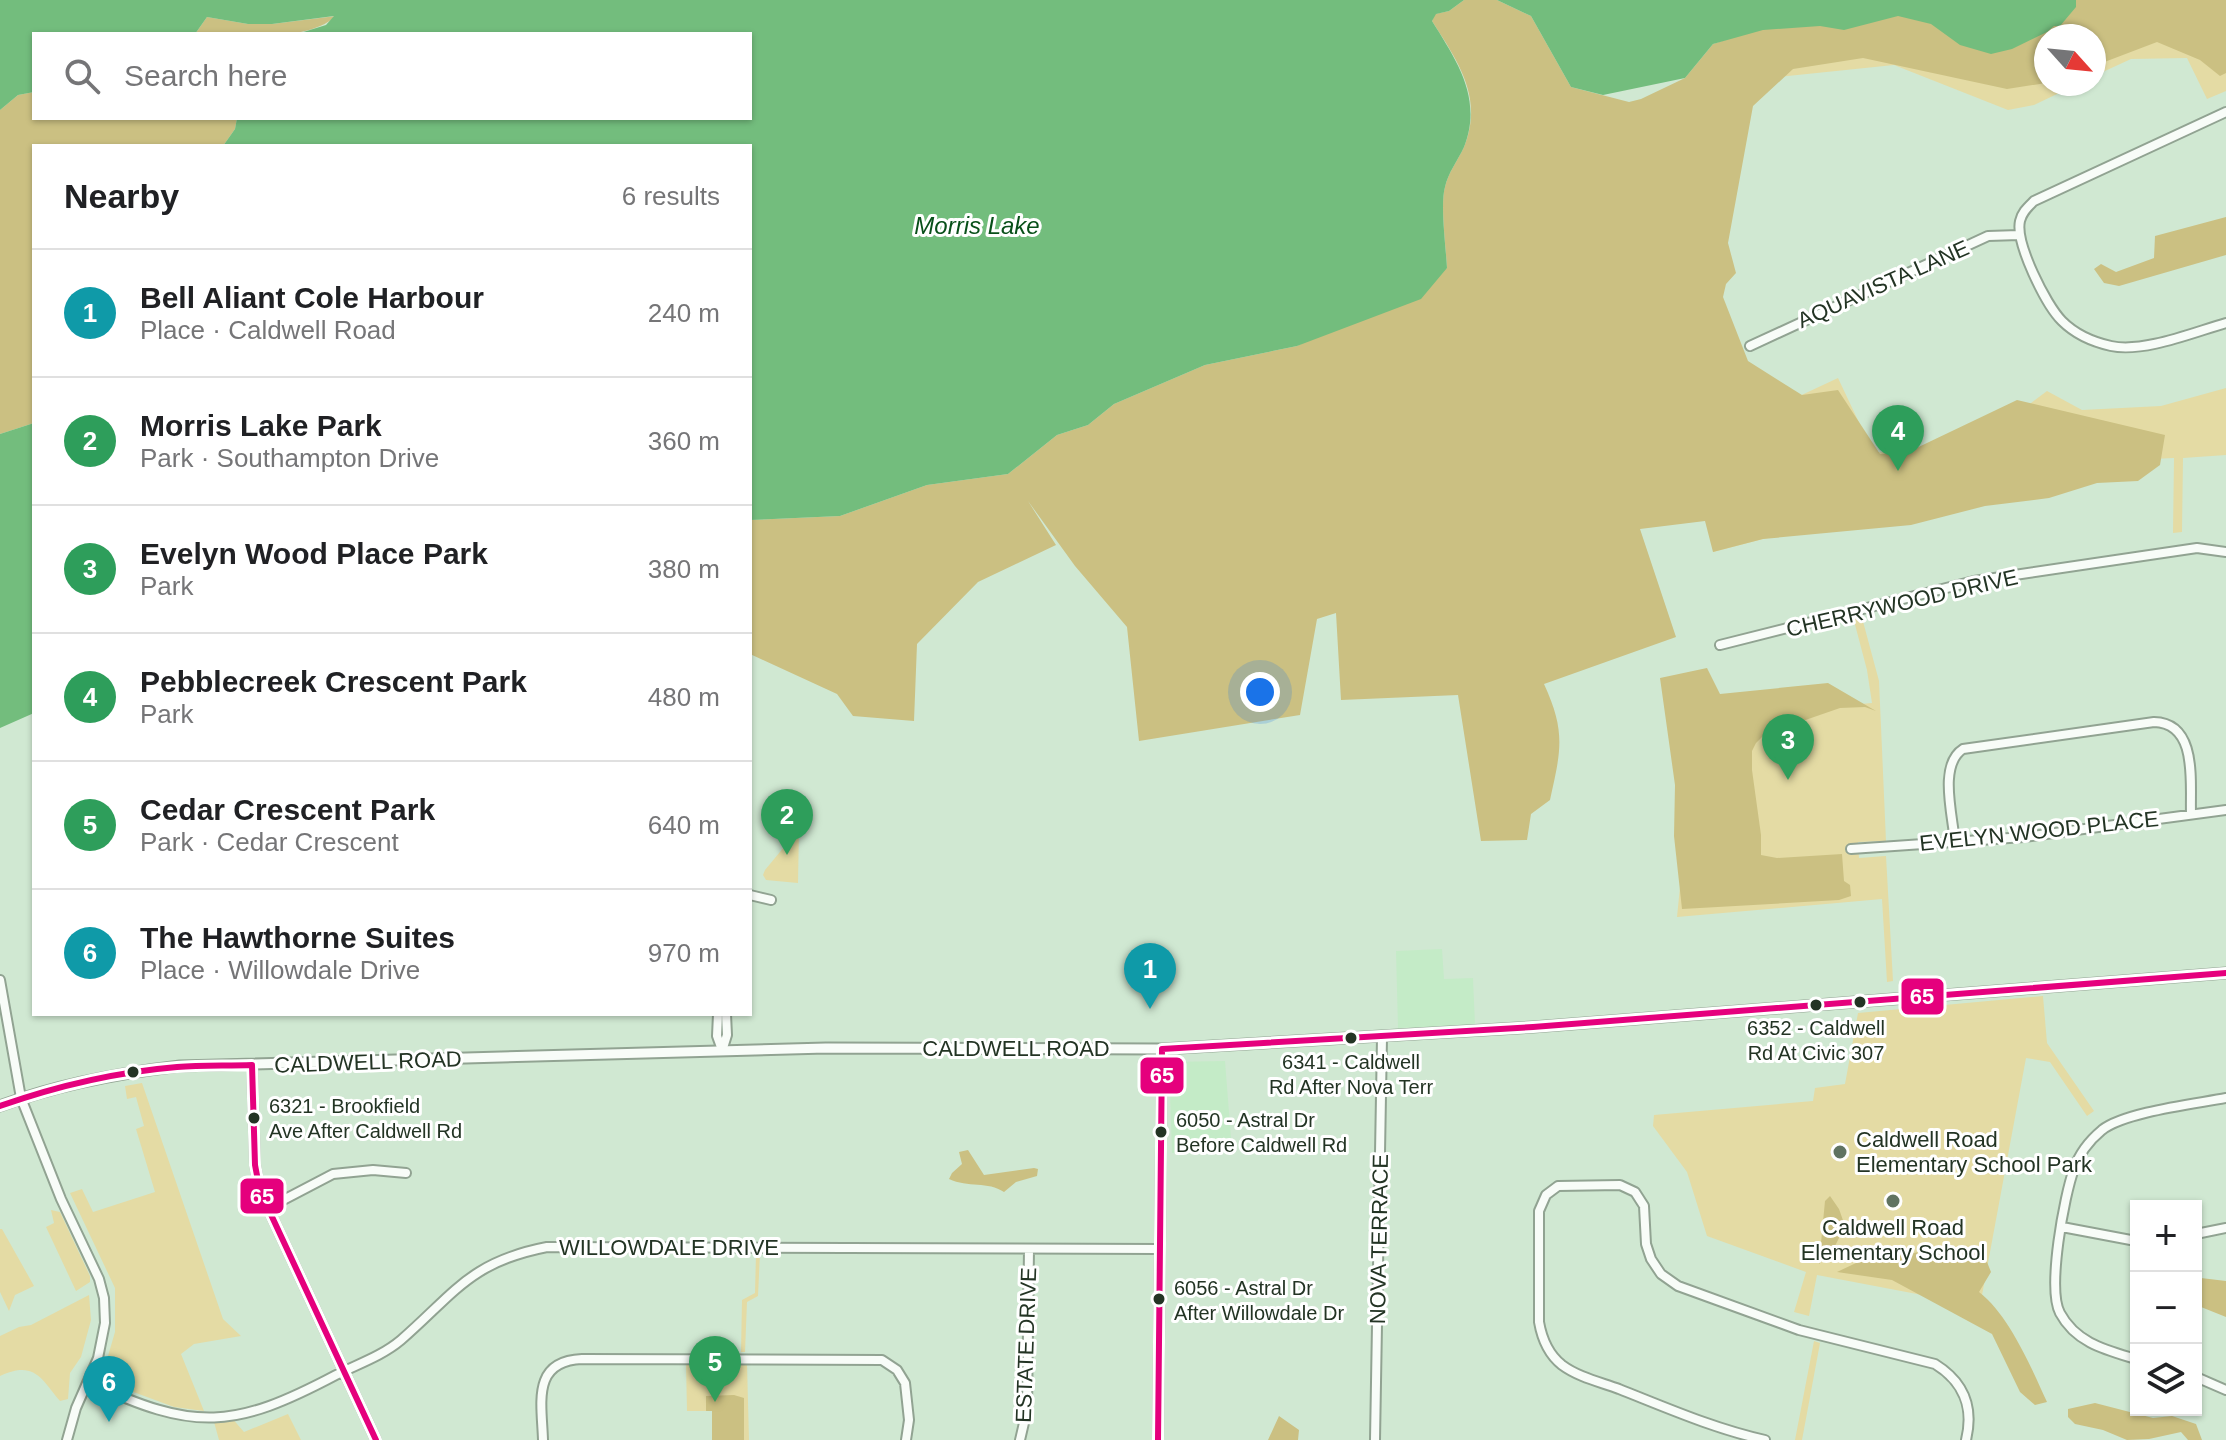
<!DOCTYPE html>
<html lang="en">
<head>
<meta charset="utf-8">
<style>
  :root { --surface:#fff; --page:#f6f6f6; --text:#202124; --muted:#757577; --line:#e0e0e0; --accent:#607361 }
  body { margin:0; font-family:Helvetica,sans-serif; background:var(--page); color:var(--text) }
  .controls { position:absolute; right:24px; bottom:24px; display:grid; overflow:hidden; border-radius:0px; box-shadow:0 2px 6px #0004 }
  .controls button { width:72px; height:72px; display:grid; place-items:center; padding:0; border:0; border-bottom:2px solid var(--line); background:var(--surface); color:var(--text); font:40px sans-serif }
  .compass { position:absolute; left:2034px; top:24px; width:72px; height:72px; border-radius:50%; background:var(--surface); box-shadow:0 2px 6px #0004; rotate:117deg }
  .you { position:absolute; left:1260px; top:692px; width:28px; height:28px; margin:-20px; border:6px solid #fff; border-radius:50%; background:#1a73e8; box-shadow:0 0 0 12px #1a73e833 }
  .badge { display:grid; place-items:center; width:52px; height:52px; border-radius:50%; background:var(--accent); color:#fff; font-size:26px; font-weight:700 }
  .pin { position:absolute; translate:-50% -66px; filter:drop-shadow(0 2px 4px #0008) }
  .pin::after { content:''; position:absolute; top:42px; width:28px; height:24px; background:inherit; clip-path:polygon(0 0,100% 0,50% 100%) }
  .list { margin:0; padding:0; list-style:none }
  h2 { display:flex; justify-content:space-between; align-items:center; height:104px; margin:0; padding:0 32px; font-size:34px }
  h2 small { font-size:26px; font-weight:400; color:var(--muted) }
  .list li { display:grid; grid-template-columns:52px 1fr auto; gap:24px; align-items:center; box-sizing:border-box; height:128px; padding:0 32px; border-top:2px solid var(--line) }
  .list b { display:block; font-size:30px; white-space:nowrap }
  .list p { margin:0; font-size:26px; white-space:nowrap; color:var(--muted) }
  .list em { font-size:26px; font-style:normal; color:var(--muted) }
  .icon { flex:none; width:44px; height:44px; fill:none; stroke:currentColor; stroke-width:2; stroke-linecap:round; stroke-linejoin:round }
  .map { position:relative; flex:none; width:2226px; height:1440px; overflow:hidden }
  .search { position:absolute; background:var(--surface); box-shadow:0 2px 6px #0004; left:32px; top:32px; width:720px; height:88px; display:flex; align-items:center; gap:20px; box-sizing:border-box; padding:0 28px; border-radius:0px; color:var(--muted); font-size:30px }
  .panel { position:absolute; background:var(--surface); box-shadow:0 2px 6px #0004; left:32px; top:144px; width:720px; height:872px; border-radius:0px }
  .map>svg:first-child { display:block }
  .built { fill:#c4ebc7 }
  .green { fill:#e4dba4 }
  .forest { fill:#cbc082 }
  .water { fill:#73bd7d }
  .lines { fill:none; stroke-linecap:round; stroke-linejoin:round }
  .minor-casing { stroke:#91a392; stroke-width:12 }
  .tertiary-casing { stroke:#91a392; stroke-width:13 }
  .minor { stroke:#f8fcf8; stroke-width:8 }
  .tertiary { stroke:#f8fcf8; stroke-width:9 }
  .bus-1-casing { stroke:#fff; stroke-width:12 }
  .bus-1 { stroke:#e5007d; stroke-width:6 }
  .bus-dot { fill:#233424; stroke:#fff; stroke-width:3 }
  .poi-dot { fill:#607361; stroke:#fff; stroke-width:3 }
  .labels { text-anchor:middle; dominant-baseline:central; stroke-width:6; stroke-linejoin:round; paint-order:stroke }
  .bus-label { font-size:20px; fill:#233424; stroke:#fff; text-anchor:start }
  .street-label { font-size:22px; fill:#233424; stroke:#fff }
  .poi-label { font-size:22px; fill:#233424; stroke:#fff; text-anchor:start }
  .water-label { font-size:24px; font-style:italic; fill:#085019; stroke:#fff }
  .line-badge { stroke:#fff; stroke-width:3 }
  .badge-label { font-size:22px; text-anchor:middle; font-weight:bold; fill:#fff }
</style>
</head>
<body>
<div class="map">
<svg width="2226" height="1440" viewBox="0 0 2226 1440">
  <rect width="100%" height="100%" fill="#d0e8d2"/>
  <path class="built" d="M1442,949L1444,979L1473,978L1475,1025L1398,1028L1396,951Z
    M1225,1061L1232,1151L1172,1153L1169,1062Z"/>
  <path class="green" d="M2226,0V91L2207,99L2187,58L2131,59L2094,76V36H2046V84H2078L2034,105L2008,110L1894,65L1758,79L1763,30L2034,37Z
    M1838,378L1873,452L1943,454L1998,428L2047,391L2082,410L2161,406L2226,388V455L2183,458L2182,532L2173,533L2174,458L2152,459L1763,539L1713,552L1724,431Z
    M1861,614L1879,681L1886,841L1858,842L1859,858L1886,856L1893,981L1887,982L1882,899L1677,917L1697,718L1872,703L1867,670L1853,617Z
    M799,829L798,883L766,880L763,875L765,870Z
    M2043,996L2047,1043L2094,1111L2087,1116L2050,1062L2026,1058L1980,1306L1817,1275L1809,1316L1794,1312L1806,1272L1707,1236L1687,1172L1653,1126L1654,1115L1813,1101L1815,1088L1845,1084L1858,1013Z
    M142,1083L223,1319L241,1336L194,1344L181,1354L204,1411L174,1407L101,1380L115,1332V1288L70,1193L82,1189L93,1212L155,1192L136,1129L144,1126L136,1097L127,1099L125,1086Z
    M51,1210L60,1212L90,1276V1282L76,1291L46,1227L54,1223Z
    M0,1229H2L34,1286L15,1295L9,1311L0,1292Z
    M760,1253L758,1296L747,1302L745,1352H741L742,1300L755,1293L756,1254Z
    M89,1295L91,1320L81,1357L70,1373L68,1399L60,1401C41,1379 35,1360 0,1376V1336L19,1327L31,1325Z
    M1814,1341L1820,1343L1802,1440H1795Z
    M686,1364H747L749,1440H712V1411H687Z
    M288,1414L301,1440H219L214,1422L231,1417L244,1432Z"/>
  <path class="forest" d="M1464,0H1497L1531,16L1571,87L1629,102L1641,99L1685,78L1713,44L1761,28L2047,0H2226V73L2220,76L2200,60L2157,42L2094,66V36H2046V83L2007,89L1863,58L1793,69L1753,106L1728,243L1736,273L1726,284L1723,297L1748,361L1802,395L1838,390L1880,454L1906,453L2017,400L2165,435L2160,465L2138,481L2097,483L2049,498L1985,506L1911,525L1763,539L1713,552L1705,521L1640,529L1676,637L1544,684C1566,732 1561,750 1550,800L1531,814L1527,840L1481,841L1458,695L1341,700L1336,613L1317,619L1300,715L1139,741L1127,627L1075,566L1028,501L1056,545L978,582L917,644L914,721L853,716L837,694L750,654V520L840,516L927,485L1008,474L1057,435L1088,425L1114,404L1205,365L1297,346L1447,268C1446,248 1440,203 1445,187C1448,173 1458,160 1464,147C1484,97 1458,62 1432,21L1435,14L1449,11Z
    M336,16C305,44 236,34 195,34L207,17L248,24H272Z
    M34,92V118H237L235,129L223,146H34V423L0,434V110L18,95Z
    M2226,217V255L2119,286L2104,283L2094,269L2101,264L2116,272L2154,258L2155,236Z
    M1707,668L1720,694L1828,683L1876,711L1865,707L1840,708L1765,734L1756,743L1752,751V770L1761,835V855L1777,858L1842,854L1844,881L1850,885L1851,896L1839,900L1682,909L1674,836L1675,785L1660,678Z
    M968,1150L984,1175L1034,1168L1038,1169L1037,1176L1016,1182L1004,1192C988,1181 968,1188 949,1179L952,1173L962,1164L959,1152Z
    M1830,1196L1839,1209L1845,1226L1832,1252L1819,1264L1825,1201Z
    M1954,1246L1985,1257L1991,1272L1979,1292C2009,1315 2031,1367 2047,1402L2035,1405L2020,1392L1992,1334L1892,1280L1837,1272L1856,1263Z
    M2201,1278L2226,1281V1317L2196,1305V1280Z
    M734,1395L744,1398V1440H712V1411H706V1396Z
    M2095,1403L2153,1418L2172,1416L2196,1424L2202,1440H2188L2181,1432L2149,1439L2127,1440L2103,1430L2075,1424L2068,1417V1409Z
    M1279,1416L1299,1430L1298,1440H1268Z"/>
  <path class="water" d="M0,0H1464L1449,11L1436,14L1432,21C1457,61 1483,99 1464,147C1458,160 1448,173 1445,187C1440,204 1446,248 1447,268L1421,299L1297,346L1205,365L1114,404L1088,425L1057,435L1008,474L927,485L840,516L750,520V146H223L235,129L237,118H750V34H297L326,25L334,16L272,24H248L207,17L195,34H34V92L18,95L0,110Z
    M1497,0H2076V7L2060,26H2054L2047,32L2012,49L1991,54L1960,45L1931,24L1898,16L1844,30L1820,26L1763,30L1713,44L1685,78L1603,95L1571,87L1531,16Z
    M34,423V713L0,728V434Z"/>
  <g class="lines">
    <defs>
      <path id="minor" d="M2226,112L2034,201C2028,207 2022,212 2020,221C2015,243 2046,305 2062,321C2075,334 2093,342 2111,346C2144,353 2194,332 2226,323
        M1750,346L1988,236L2019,235
        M1720,645L1974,581L2197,548L2226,552
        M1955,843C1953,816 1938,765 1963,749L2154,722C2198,723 2190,782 2191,813
        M1851,849L2024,837L2226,810
        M750,895L771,900
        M0,980L21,1098L61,1199L99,1279L104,1298L105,1323L98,1358L76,1408L67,1440
        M718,1014L717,1036L722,1050
        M722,1051L727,1035L726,1014
        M252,1065L255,1165L260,1191L376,1440
        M268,1208L333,1174L373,1170L406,1173
        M2062,1227L2136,1241
        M2196,1234L2226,1228
        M2136,1359C2106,1350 2076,1343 2060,1313C2047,1289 2064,1196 2074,1169C2079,1154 2090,1140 2102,1130C2125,1112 2195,1104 2226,1098
        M2196,1377L2226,1390
        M89,1382C195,1432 234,1429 336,1375C358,1364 382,1356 401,1340C455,1293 470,1262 547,1247L1160,1249
        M543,1440C542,1404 531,1361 582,1359L882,1360L897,1370L905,1383L909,1420L906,1440
        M1020,1440L1027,1410L1029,1249
        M1158,1440L1162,1049
        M1375,1440L1382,1038
        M1765,1440C1715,1429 1667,1408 1619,1389C1600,1382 1578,1377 1562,1365C1548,1354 1542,1339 1539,1322V1211L1546,1195L1558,1186L1620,1185L1635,1192L1644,1206L1646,1244L1651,1259L1661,1274L1678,1286L1799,1330L1935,1364C1964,1382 1974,1407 1966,1440"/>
      <path id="tertiary" d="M0,1106C56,1085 120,1073 180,1066L826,1048L1162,1049L1533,1027L2226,973"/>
    </defs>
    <use href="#minor" class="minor-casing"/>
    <use href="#tertiary" class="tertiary-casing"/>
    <use href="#minor" class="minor"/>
    <use href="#tertiary" class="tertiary"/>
    <defs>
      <path id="bus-1" d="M0,1106C57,1086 117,1072 177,1067C202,1065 227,1066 252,1065L255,1165L260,1191L376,1440
        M1158,1440L1162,1049L1533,1027L2226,973"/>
    </defs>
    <use href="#bus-1" class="bus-1-casing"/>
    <use href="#bus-1" class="bus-1"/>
  </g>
  <g class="bus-dot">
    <circle cx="1860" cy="1002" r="7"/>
    <circle cx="1816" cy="1005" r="7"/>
    <circle cx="1351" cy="1038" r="7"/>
    <circle cx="133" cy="1072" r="7"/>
    <circle cx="254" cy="1118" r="7"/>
    <circle cx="1161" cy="1132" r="7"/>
    <circle cx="1159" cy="1299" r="7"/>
  </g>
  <g class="poi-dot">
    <circle cx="1840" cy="1152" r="8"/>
    <circle cx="1893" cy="1201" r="8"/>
  </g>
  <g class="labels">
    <g class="bus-label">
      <text x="1816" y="1028" text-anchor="middle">6352 - Caldwell<tspan x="1816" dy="25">Rd At Civic 307</tspan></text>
      <text x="1351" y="1062" text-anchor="middle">6341 - Caldwell<tspan x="1351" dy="25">Rd After Nova Terr</tspan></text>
      <text x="269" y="1106">6321 - Brookfield<tspan x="269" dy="25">Ave After Caldwell Rd</tspan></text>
      <text x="1176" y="1120">6050 - Astral Dr<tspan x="1176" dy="25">Before Caldwell Rd</tspan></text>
      <text x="1174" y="1288">6056 - Astral Dr<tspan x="1174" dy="25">After Willowdale Dr</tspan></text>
    </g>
    <g class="street-label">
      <text transform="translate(1883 284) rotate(-24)">AQUAVISTA LANE</text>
      <text transform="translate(1902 603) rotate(-13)">CHERRYWOOD DRIVE</text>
      <text transform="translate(2039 831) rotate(-6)">EVELYN WOOD PLACE</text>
      <text x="1016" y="1048">CALDWELL ROAD</text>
      <text transform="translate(368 1062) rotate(-2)">CALDWELL ROAD</text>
      <text transform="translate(1379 1239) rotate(-89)">NOVA TERRACE</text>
      <text x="669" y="1247">WILLOWDALE DRIVE</text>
      <text transform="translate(1026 1345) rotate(-88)">ESTATE DRIVE</text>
    </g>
    <g class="poi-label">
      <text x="1856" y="1139">Caldwell Road<tspan x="1856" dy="25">Elementary School Park</tspan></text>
      <text x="1893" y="1227" text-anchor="middle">Caldwell Road<tspan x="1893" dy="25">Elementary School</tspan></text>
    </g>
    <g class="water-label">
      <text x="977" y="225">Morris Lake</text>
    </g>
  </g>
  <g class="line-badge">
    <rect x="1900" y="977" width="45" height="39" rx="8" fill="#e5007d"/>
    <rect x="1139" y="1056" width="46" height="39" rx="8" fill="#e5007d"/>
    <rect x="239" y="1177" width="46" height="38" rx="8" fill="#e5007d"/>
  </g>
  <g class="badge-label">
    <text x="1922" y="1004">65</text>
    <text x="1162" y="1083">65</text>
    <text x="262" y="1204">65</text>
  </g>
</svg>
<div class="controls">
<button>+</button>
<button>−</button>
<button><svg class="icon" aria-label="layers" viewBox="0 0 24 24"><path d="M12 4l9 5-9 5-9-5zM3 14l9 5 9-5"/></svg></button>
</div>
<svg class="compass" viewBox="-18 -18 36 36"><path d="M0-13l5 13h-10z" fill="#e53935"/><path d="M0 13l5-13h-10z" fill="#757577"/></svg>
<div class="you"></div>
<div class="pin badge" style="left:1150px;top:1009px;background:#0f9aa8">1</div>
<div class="pin badge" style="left:787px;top:855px;background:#2e9e5b">2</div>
<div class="pin badge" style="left:1788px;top:780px;background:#2e9e5b">3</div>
<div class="pin badge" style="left:1898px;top:471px;background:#2e9e5b">4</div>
<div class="pin badge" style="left:715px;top:1402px;background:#2e9e5b">5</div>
<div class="pin badge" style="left:109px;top:1422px;background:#0f9aa8">6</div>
<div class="search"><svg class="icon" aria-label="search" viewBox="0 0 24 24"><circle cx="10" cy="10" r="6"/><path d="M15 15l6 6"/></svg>Search here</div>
<section class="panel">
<h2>Nearby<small>6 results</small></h2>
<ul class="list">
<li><span class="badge" style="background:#0f9aa8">1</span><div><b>Bell Aliant Cole Harbour</b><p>Place · Caldwell Road</p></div><em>240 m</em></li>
<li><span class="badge" style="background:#2e9e5b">2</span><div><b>Morris Lake Park</b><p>Park · Southampton Drive</p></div><em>360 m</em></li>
<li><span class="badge" style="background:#2e9e5b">3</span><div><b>Evelyn Wood Place Park</b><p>Park</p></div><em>380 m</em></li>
<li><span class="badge" style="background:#2e9e5b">4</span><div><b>Pebblecreek Crescent Park</b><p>Park</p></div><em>480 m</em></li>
<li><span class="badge" style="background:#2e9e5b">5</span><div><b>Cedar Crescent Park</b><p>Park · Cedar Crescent</p></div><em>640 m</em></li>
<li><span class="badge" style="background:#0f9aa8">6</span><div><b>The Hawthorne Suites</b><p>Place · Willowdale Drive</p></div><em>970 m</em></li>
</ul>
</section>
</div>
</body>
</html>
